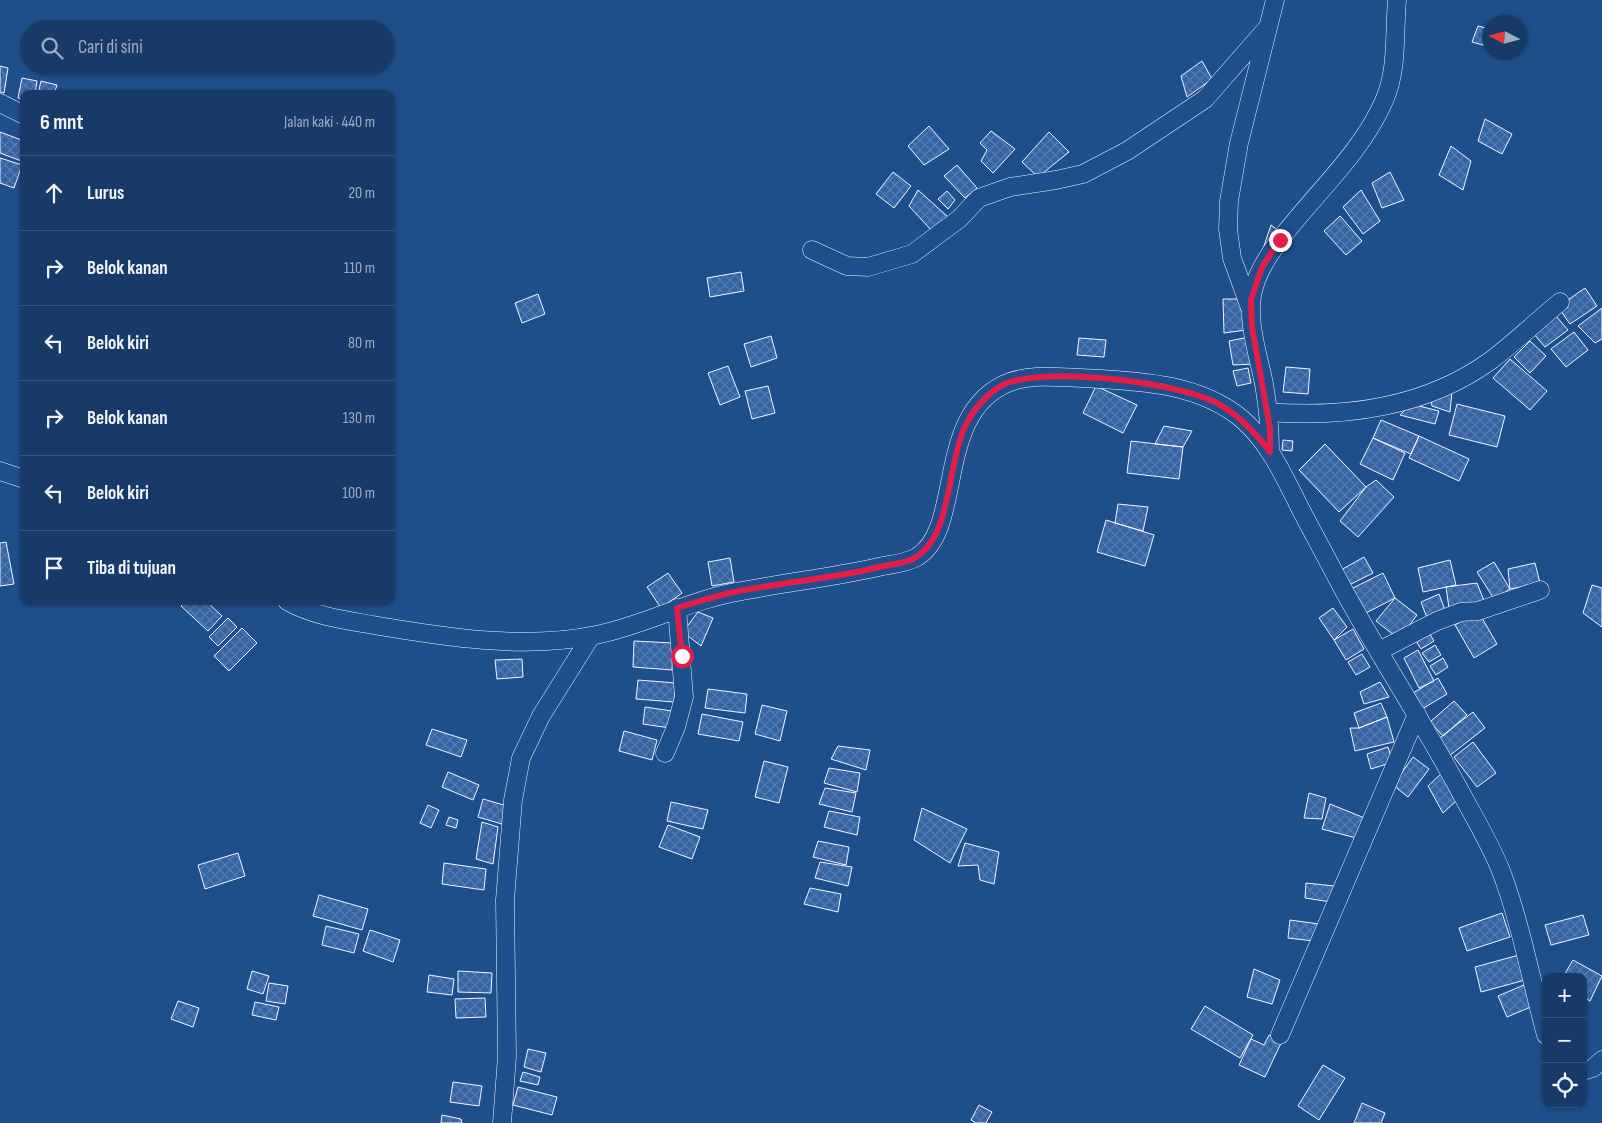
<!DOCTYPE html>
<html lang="id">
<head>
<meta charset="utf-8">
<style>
  :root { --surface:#173a69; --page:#244571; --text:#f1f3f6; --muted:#9eadc0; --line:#36547d }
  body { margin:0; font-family:"Sofia Sans Condensed",sans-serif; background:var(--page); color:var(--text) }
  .controls { position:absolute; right:15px; bottom:15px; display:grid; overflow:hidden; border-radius:10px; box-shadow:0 1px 4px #0004 }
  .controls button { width:45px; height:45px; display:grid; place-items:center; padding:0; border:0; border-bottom:1px solid var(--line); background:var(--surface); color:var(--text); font:25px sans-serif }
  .compass { position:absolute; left:1482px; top:15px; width:45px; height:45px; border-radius:50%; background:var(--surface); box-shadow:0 1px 4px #0004; rotate:276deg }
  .stop { position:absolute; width:15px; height:15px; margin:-11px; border:4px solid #e11d48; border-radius:50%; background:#fff }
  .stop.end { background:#e11d48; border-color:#fff; box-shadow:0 1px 5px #0008 }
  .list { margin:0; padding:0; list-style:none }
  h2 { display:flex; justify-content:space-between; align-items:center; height:65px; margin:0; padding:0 20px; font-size:21px }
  h2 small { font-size:16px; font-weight:400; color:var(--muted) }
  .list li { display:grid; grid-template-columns:32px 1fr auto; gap:15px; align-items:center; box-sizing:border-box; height:75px; padding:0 20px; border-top:1px solid var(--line) }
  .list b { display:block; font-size:19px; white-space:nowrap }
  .list em { font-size:16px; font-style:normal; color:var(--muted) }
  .icon { flex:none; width:28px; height:28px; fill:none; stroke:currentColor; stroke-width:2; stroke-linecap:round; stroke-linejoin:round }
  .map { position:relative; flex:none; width:1602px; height:1123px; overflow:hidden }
  .search { position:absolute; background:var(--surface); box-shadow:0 1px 4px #0004; left:20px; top:20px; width:375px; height:55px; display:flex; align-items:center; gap:12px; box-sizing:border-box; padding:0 18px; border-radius:28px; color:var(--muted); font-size:19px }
  .panel { position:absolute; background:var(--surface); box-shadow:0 1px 4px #0004; left:20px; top:90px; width:375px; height:515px; border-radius:10px }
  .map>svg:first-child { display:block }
  .building { fill:url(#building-cross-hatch); stroke:#f2f6ff }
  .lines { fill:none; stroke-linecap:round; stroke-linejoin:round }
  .minor-casing { stroke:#f2f6ff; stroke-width:19 }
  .minor { stroke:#1f4e8c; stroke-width:18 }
  .route { stroke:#e11d48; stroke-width:6 }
</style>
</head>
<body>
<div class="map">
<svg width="1602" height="1123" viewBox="0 0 1602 1123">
  <defs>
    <pattern id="building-cross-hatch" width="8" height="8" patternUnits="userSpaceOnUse" patternTransform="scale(1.25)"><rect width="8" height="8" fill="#3563a3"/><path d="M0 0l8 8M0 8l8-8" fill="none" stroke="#537ab1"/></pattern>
  </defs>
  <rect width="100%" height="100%" fill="#1f4e8c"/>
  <path class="building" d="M1478,26L1490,29V47L1472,42Z
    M1202,61L1212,79L1187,97L1181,76Z
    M0,66L8,68L4,93L0,92Z
    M22,78L37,81L35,94H24V99L18,98Z
    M41,81L57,85L54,94H38Z
    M1485,119L1512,134L1502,154L1478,141Z
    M929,126L949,149L924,165L908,146Z
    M991,131L1015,149L993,173L981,161L987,150L980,143Z
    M0,132L24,141V162L0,153Z
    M1049,132L1069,152L1038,177L1022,162Z
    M1451,146L1471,161L1463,190L1439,175Z
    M0,158L22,165L14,188L0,183Z
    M957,165L977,188L965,198L944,176Z
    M893,172L911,186L894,208L876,194Z
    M1390,172L1404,200L1382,208L1372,183Z
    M918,190L948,217L932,231L909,206Z
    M1361,190L1380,221L1363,234L1343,207Z
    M947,191L955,200L948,209L938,199Z
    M1340,216L1362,241L1346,255L1324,231Z
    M1271,225L1279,231L1266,252L1263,249Z
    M741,272L744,291L710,297L707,278Z
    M1585,288L1597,306L1570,324L1558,307Z
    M538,294L545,314L522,323L515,303Z
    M1223,299H1240L1246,330L1224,333Z
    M1602,308V339L1595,343L1578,326Z
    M1555,315L1568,330L1545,347L1533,333Z
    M1574,332L1588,350L1566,367L1551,349Z
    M771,336L777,358L751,367L744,344Z
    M1249,337L1255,364L1233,365L1229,341Z
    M1079,338L1106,340L1104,357L1077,355Z
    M1530,341L1546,356L1530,373L1514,357Z
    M1510,359L1547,391L1530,410L1493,378Z
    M728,366L740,397L720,405L708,373Z
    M1286,367L1310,369L1308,394L1283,392Z
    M1248,368L1251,383L1237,386L1233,371Z
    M768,386L775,413L752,419L745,391Z
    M1096,386L1137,405L1123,433L1083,413Z
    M1452,391L1450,412L1432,406L1431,400Z
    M1411,404L1439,411L1435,424L1400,415Z
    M1457,404L1505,416L1497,447L1449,435Z
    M1381,420L1419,436L1411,454L1373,438Z
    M1164,426L1192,431L1183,447L1155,444Z
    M1419,436L1469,459L1459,481L1409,458Z
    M1373,438L1405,453L1393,480L1360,464Z
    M1283,440L1293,441L1292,451L1282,450Z
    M1131,441L1183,447L1179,479L1127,473Z
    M1325,444L1366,487L1339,512L1299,470Z
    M1376,480L1394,497L1358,537L1340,521L1366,487Z
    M1118,504L1148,507L1143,531L1115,523Z
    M1106,520L1154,535L1145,566L1097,552Z
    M6,542L14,584L0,586V543Z
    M1364,557L1373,573L1349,585L1341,570Z
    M730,558L734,582L712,586L708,562Z
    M1450,560L1456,585L1423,592L1418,568Z
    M1494,562L1510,589L1494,599L1477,572Z
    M1535,563L1540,583L1510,589L1508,569Z
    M668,573L682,593L661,608L647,587Z
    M1383,573L1395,598L1364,614L1351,589Z
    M1477,583L1485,603L1449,608L1446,587Z
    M1592,585L1602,588V627L1583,613Z
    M1439,594L1445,610L1427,618L1421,602Z
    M1395,598L1417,615L1399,639L1376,621Z
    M185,601H206L222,616L208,631L181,606Z
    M1333,608L1347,627L1334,640L1319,618Z
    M1478,611L1497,644L1474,658L1455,625Z
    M698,612L713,618L701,646L683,632Z
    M228,618L237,627L218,646L209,637Z
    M242,628L257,643L229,671L214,656Z
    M1353,629L1364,649L1346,660L1334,640Z
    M1429,633L1434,641L1421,649L1416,641Z
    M634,641L673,643L672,670L633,667Z
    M1435,645L1441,655L1429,662L1422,653Z
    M1418,650L1434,681L1419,688L1404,658Z
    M1362,654L1370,667L1356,675L1348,662Z
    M1443,658L1448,667L1436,675L1430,666Z
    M522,659L523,677L497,679L495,660Z
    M1438,678L1447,694L1422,709L1413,693Z
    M638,680L676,683L674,702L636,699Z
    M1380,682L1389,697L1364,704L1360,692Z
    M708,689L747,694L745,713L705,708Z
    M1454,701L1467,715L1443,736L1430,722Z
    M1381,703L1387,717L1359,728L1354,713Z
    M762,705L787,711L780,741L755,734Z
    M645,707L672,711L670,728L643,724Z
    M1473,712L1485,728L1449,756L1437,740Z
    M702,714L743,722L739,741L698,734Z
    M1387,717L1394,742L1355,751L1350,728H1359Z
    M432,729L467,740L461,757L426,745Z
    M624,731L657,740L652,760L619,751Z
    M1473,742L1496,773L1477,787L1454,757Z
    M838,746L870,750L866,770L831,759Z
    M1388,747L1393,762L1371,769L1367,754Z
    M1413,757L1429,769L1408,797L1393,785Z
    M764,761L788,767L779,803L755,797Z
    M829,768L860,773L857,792L824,783Z
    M448,772L479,785L473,800L442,787Z
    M1442,773L1457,800L1443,813L1428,786Z
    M825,788L856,793L852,812L819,804Z
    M1309,793L1326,798L1322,819L1304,818Z
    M483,799L507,806L502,824L478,817Z
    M671,802L708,810L703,829L667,821Z
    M1330,804L1367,819L1360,839L1322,829Z
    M428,805L439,810L431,828L420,823Z
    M922,808L967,829L950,863L914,840Z
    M829,811L860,817L857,835L824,827Z
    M449,817L458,820L456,828L446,825Z
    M482,822L498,827L493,864L476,859Z
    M668,825L700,837L692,859L659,847Z
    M818,841L849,847L846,865L813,857Z
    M965,843L999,852L994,884L980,880L978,865L958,866Z
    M238,853L245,876L205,889L198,865Z
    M820,862L852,867L848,886L815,878Z
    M444,863L486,869L484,890L442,884Z
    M1306,883L1334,886L1331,902L1305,898Z
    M810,888L841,894L838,912L804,904Z
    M319,895L368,909L362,930L313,916Z
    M1502,913L1510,937L1467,951L1459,928Z
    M1583,915L1589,935L1551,945L1545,925Z
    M1290,920L1319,924L1314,941L1288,938Z
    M326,926L359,934L354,953L322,945Z
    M370,930L400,940L393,962L363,951Z
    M1519,955L1525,980L1481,992L1475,967Z
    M1573,960L1602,976L1590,1001L1583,997V977H1563Z
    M1254,969L1280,980L1272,1004L1247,997Z
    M252,971L269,976L263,994L247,989Z
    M458,971L492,973L491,993L458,992Z
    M429,975L454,979L452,995L427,992Z
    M269,983L288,986L285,1004L266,1001Z
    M1524,985L1533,1006L1507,1017L1498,996Z
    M485,998L486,1017L456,1018L455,999Z
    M178,1001L199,1008L193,1027L171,1019Z
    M255,1002L279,1007L276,1020L252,1015Z
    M1205,1006L1253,1035L1240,1058L1191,1029Z
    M1269,1035L1282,1041L1265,1077L1239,1065L1251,1039L1264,1045Z
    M528,1049L546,1053L541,1072L524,1067Z
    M1323,1065L1345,1078L1319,1120L1298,1106Z
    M523,1072L540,1077L538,1085L520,1081Z
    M453,1082L482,1086L479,1106L450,1102Z
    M518,1087L557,1097L552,1115L513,1105Z
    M1362,1103L1385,1113L1381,1123H1354Z
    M979,1105L992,1112L986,1123H976L971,1120Z
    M442,1115L461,1119L462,1123H441Z"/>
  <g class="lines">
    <defs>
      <path id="minor" d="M0,103L24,115
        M812,250L847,266L868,267L912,254L959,219L979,198L1010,187L1056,180L1083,174L1127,151L1205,99L1268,27
        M1250,308L1232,258L1228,229L1229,201L1239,143L1275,0
        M1268,412C1345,418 1426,407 1490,361C1514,343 1537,321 1560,302
        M1270,452C1270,429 1268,407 1264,384C1258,353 1245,318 1254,287C1260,266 1273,248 1286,232C1320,189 1362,151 1384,101C1398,70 1394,34 1397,0
        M0,471L24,479
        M287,601C313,616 344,620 373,625C444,637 524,650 596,635C646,625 691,599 742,591C789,582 836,577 883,566C895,564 906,563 917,557C965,528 933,411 1010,382C1032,374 1058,377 1081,378C1136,381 1199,382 1243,420C1270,444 1285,478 1301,510C1315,536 1329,563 1343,589C1380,657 1423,722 1460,791C1474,817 1490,843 1501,871C1521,924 1531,980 1546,1035
        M1379,651L1437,621L1461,612L1478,611L1540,590
        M665,753L676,727L684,697L677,608
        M1280,1035L1417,714
        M1583,1071L1593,1068L1602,1060
        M502,1123L507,1056L505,900L513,800L521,758L541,716L591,636"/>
    </defs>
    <use href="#minor" class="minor-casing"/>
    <use href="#minor" class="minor"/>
  </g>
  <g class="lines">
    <path class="route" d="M682,656L677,608C697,602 718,595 739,591C787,582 836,578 884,566C895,563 906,564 916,557C954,534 946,457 969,419C977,405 992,389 1007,383C1050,367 1174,382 1215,402C1238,414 1255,432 1270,452V428L1252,327L1251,300L1262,267L1280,240"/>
  </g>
</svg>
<div class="controls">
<button>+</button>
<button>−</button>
<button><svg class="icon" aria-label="locate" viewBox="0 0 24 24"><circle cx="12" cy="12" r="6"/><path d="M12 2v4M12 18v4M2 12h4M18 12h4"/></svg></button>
</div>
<svg class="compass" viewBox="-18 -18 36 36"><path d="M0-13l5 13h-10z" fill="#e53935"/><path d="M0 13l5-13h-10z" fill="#9eadc0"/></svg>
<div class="stop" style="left:682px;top:656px"></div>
<div class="stop end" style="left:1280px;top:240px"></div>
<div class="search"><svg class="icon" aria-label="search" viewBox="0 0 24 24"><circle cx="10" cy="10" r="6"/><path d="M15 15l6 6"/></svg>Cari di sini</div>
<section class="panel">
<h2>6 mnt<small>Jalan kaki · 440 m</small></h2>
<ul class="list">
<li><svg class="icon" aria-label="ahead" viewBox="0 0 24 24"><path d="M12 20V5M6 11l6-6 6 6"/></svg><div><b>Lurus</b></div><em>20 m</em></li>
<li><svg class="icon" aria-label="right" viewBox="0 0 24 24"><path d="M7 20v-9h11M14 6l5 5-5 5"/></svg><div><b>Belok kanan</b></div><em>110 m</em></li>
<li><svg class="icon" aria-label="left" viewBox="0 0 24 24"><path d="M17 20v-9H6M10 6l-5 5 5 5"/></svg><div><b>Belok kiri</b></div><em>80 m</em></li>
<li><svg class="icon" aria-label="right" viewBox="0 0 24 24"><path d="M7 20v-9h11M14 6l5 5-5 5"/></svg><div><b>Belok kanan</b></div><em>130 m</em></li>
<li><svg class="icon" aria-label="left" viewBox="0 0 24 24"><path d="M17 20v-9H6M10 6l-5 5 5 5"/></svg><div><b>Belok kiri</b></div><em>100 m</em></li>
<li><svg class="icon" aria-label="arrive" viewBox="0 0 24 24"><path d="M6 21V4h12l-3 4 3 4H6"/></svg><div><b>Tiba di tujuan</b></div></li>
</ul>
</section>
</div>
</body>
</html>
